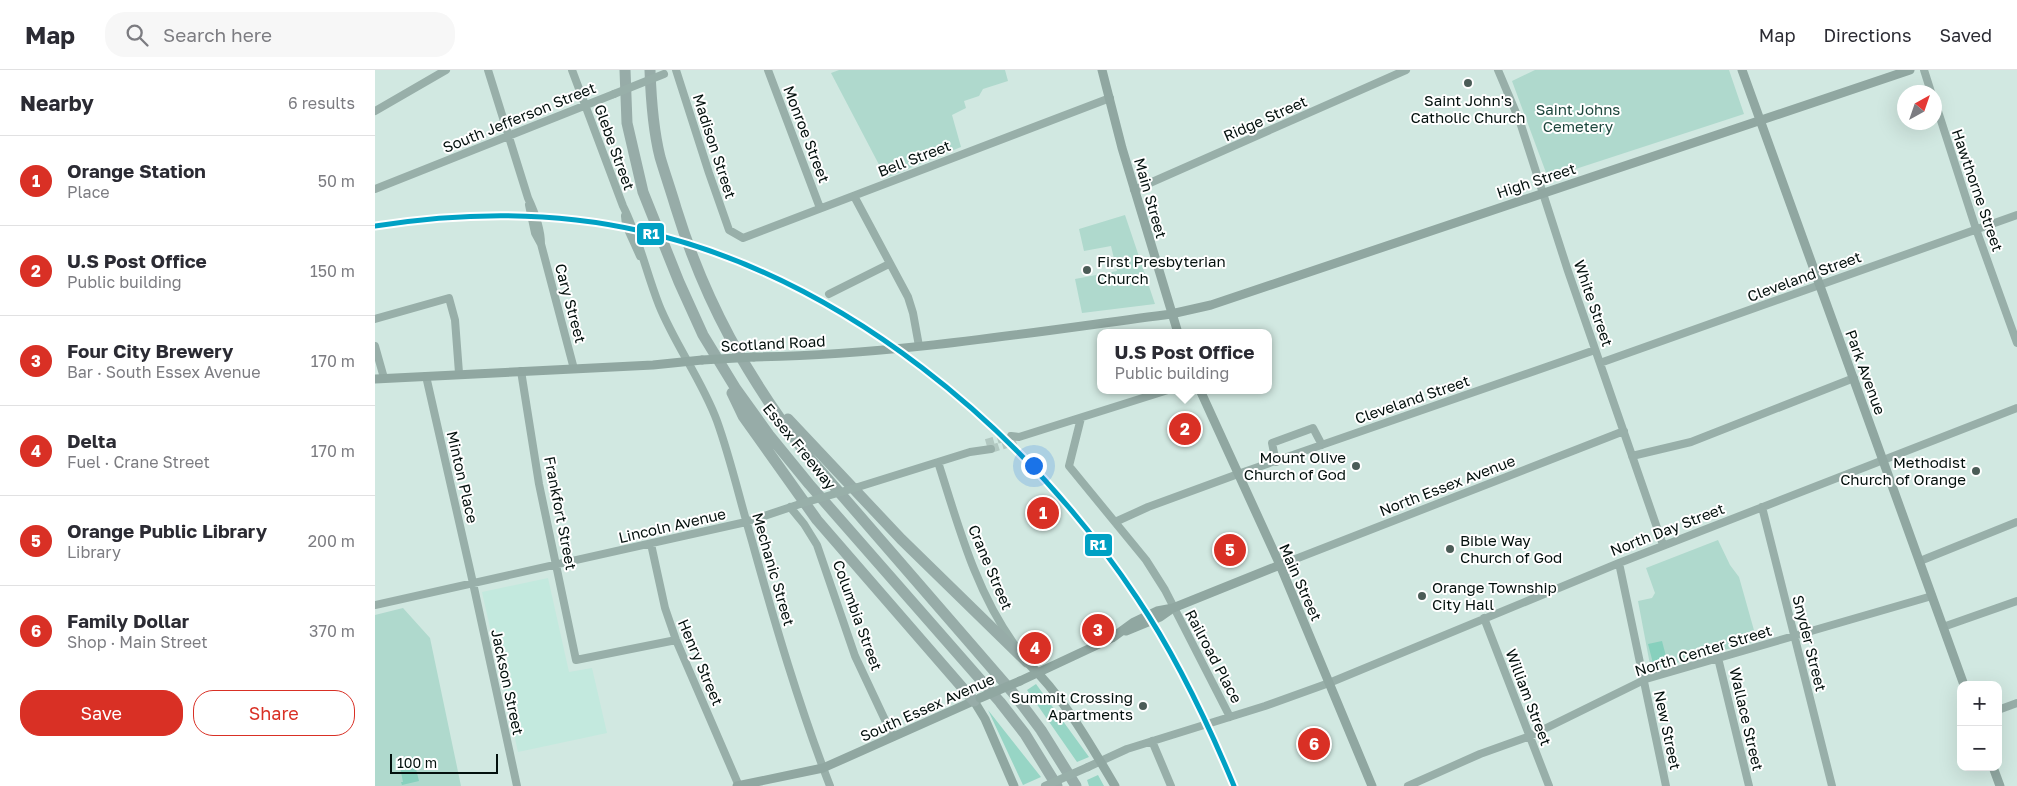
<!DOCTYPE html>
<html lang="en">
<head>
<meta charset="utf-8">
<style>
  :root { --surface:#fff; --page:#f7f7f7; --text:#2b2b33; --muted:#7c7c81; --line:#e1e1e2; --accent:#d93025 }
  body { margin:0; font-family:"Golos Text",sans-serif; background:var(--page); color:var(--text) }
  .controls { position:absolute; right:15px; bottom:15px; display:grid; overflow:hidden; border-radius:10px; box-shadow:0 5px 20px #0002 }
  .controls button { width:45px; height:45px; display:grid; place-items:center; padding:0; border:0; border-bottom:1px solid var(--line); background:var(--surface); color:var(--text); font:25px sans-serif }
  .compass { position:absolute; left:1522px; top:15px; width:45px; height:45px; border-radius:50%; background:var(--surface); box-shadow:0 5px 20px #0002; rotate:40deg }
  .scale { position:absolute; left:15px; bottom:12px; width:108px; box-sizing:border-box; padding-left:5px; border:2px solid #03100d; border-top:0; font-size:14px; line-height:18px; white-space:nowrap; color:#03100d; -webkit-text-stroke:4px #fff; paint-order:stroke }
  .you { position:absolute; left:658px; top:395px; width:18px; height:18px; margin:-12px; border:4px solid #fff; border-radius:50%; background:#1a73e8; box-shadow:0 0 0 8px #1a73e833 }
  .badge { display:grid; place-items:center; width:32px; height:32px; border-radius:50%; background:var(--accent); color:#fff; font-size:16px; font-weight:700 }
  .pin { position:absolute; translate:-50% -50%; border:2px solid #fff; box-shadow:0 1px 5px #0006 }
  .popup { position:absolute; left:722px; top:259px; width:175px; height:65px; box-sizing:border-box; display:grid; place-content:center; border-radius:10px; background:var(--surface); filter:drop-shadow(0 1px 4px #0005); font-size:16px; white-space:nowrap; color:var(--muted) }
  .popup b { font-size:19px; color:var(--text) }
  .popup::after { content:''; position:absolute; left:50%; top:100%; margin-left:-10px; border:10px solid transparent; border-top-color:var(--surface) }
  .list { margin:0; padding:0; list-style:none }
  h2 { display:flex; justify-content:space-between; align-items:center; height:65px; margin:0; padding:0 20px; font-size:21px }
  h2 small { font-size:16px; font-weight:400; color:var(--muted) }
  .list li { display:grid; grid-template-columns:32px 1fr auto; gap:15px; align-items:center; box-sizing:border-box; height:90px; padding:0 20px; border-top:1px solid var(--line) }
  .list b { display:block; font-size:19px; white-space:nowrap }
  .list p { margin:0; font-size:16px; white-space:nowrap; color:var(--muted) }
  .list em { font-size:16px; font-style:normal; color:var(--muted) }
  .actions { display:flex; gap:10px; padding:15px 20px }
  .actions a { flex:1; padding:11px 0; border:1px solid var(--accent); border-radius:20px; text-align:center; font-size:18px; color:var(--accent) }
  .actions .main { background:var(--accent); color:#fff }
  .icon { flex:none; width:28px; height:28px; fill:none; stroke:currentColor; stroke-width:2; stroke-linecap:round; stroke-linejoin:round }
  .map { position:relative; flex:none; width:1642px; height:716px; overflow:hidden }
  header { display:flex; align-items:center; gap:30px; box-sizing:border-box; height:70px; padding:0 25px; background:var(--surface); border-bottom:1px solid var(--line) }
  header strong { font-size:24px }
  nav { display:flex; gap:28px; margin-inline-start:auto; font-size:18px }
  .search { width:350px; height:45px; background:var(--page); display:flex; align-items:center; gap:12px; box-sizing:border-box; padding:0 18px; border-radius:20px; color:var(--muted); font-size:19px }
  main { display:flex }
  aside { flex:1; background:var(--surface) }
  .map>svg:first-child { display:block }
  .built { fill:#c3e9de }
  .green { fill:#afd9cd }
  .forest { fill:#97d5c5 }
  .water { fill:#87d0bd }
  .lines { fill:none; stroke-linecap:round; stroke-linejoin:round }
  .minor-tunnel { stroke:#b2c8c1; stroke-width:8; stroke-dasharray:8 4; stroke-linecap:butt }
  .minor { stroke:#98afa9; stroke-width:8 }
  .major { stroke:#90a7a1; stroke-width:9 }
  .highway { stroke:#97aca8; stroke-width:11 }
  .minor-bridge { stroke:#98afa9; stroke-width:8 }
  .major-bridge { stroke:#90a7a1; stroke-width:9 }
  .rail-1-casing { stroke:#fff; stroke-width:9 }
  .rail-1 { stroke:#00a1c4; stroke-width:5 }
  .poi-dot { fill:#4b5c57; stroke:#fff; stroke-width:2 }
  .labels { text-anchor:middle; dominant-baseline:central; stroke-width:4; stroke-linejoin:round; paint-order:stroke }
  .poi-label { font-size:15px; fill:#03100d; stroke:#fff; text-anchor:start }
  .park-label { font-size:15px; fill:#1d473d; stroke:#fff }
  .street-label { font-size:15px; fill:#03100d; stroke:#fff }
  .line-badge { stroke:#fff; stroke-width:2 }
  .badge-label { font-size:14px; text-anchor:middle; font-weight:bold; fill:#fff }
</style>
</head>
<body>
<header>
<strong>Map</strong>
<div class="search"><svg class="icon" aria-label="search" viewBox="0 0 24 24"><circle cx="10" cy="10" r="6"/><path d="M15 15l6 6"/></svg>Search here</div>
<nav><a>Map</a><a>Directions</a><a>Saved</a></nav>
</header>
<main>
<aside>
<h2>Nearby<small>6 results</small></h2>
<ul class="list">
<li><span class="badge">1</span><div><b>Orange Station</b><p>Place</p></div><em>50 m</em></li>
<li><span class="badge">2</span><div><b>U.S Post Office</b><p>Public building</p></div><em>150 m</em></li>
<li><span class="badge">3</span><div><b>Four City Brewery</b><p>Bar · South Essex Avenue</p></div><em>170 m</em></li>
<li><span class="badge">4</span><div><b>Delta</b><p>Fuel · Crane Street</p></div><em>170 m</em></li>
<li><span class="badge">5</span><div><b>Orange Public Library</b><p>Library</p></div><em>200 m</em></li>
<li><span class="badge">6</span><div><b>Family Dollar</b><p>Shop · Main Street</p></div><em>370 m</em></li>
</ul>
<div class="actions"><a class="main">Save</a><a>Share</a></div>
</aside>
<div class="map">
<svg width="1642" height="716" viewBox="0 0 1642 716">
  <rect width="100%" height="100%" fill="#d1e8e1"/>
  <path class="built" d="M173,508L194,602L217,598L232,663L143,682L107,522Z"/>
  <path class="green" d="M464,0H630L633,11L608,19L604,26L589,31L591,38L577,45L586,77L511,108L456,3Z
    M1160,0H1354L1369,44L1173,108L1137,11Z
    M750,145L780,234L707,243L700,209L742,201L736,176L709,181L704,159Z
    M1343,470L1355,495L1364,507L1382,571L1276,600L1263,531L1277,528L1280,523L1271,498Z
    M28,538L55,568L86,716H0V545Z"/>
  <path class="forest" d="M661,614L714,687L702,692L652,620Z
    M613,640L666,707L648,715Z
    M723,705L729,716H714L712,710Z"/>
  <path class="water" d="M1287,571L1293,594L1279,597L1273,574Z
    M38,687L44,711L27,715L26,712H28L24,692L21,690Z"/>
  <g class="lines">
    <path class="minor-tunnel" d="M611,373L636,366
      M616,379L641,371"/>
    <path class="minor" d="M113,0L153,128C160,143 166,158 166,174
      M197,0L248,136C264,168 271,202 284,235C300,275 327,310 342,351C356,390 365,431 377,471C400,554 424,636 455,716
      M301,0L334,103L354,160L368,168L735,28
      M393,0L445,138
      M1123,0L1145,52L1193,201L1288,475
      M1549,0L1556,22
      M1560,32L1601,159L1642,273
      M0,41L71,0
      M0,119L239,24
      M759,120L1031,0
      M479,126L533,227L538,243L544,276
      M154,135L160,163L166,174L199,299
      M250,146L251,155L265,186
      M454,224L514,194
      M0,249L74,228L80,250L84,303
      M0,276L9,308
      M1225,293L1642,145
      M146,301L164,414L201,590L301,570
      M51,306L98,513L142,716
      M706,348L694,396L771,490L790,520L855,647
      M636,366L644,367L793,320
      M1257,386L1316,372L1479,308
      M563,392C583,454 600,520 639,574
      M901,392L897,373L938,358L947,375
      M483,417L595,382L616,379
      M415,437L429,454L442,475L480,586L518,667
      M1387,437L1457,716
      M740,452L773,437L863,404L1220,280
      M276,474L290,538L301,570L364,716
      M1545,491L1642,452
      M1244,493L1291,716
      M905,495L1249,361
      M0,535L371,452L425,434
      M1109,548L1174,716
      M1568,557L1642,531
      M1343,588L1374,716
      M1623,640L1642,633
      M777,671L796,716
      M713,697L752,679L890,636L954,613L1244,493L1642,338
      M1033,716L1105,684L1155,666L1271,609L1557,526"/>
    <path class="major" d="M727,0L747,78L803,263
      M1367,0L1589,615
      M379,287C519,285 658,262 796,244L836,235L1535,0
      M0,309L278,295L327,290
      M825,320L905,495L997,716
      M751,561L785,547L795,540
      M652,592C688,626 715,674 740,716
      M645,611L737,568L759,552L782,541L798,538L905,495
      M599,631L610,649L639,716
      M1618,697L1625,716
      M362,716L448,698L603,629"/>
    <path class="highway" d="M250,0L252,53L268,122L304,212L328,265L361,319L394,365L434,414L625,632L650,664L682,716
      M275,0C276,29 278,59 285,87C290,104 296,121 301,138C330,232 372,307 432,385L639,624L666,660L701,716
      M357,323L368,346L442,450L599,631
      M413,349L526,469L652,592"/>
    <path class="minor-bridge" d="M239,24L289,4
      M425,434L483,417
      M670,716L713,697"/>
    <path class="major-bridge" d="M327,290L379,287
      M605,628L645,611"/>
    <defs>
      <path id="rail-1" d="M0,156C88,142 179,141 266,161C468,207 649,358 762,528C801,586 832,651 859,716"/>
    </defs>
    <use href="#rail-1" class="rail-1-casing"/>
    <use href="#rail-1" class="rail-1"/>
  </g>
  <g class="poi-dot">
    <circle cx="1093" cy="13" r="5"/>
    <circle cx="712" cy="200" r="5"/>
    <circle cx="981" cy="396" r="5"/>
    <circle cx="1601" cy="401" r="5"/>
    <circle cx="1075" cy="479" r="5"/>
    <circle cx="1047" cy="526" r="5"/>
    <circle cx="768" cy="636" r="5"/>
  </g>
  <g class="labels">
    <g class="poi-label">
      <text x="1093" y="30" text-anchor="middle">Saint John's<tspan x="1093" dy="17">Catholic Church</tspan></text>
      <text x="722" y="191">First Presbyterian<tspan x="722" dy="17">Church</tspan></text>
      <text x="971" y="387" text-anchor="end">Mount Olive<tspan x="971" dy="17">Church of God</tspan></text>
      <text x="1591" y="392" text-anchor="end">Methodist<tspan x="1591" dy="17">Church of Orange</tspan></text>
      <text x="1085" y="470">Bible Way<tspan x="1085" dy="17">Church of God</tspan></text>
      <text x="1057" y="517">Orange Township<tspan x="1057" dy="17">City Hall</tspan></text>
      <text x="758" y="627" text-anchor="end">Summit Crossing<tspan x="758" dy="17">Apartments</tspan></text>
    </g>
    <g class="park-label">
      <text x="1203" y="39">Saint Johns<tspan x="1203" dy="17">Cemetery</tspan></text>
    </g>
    <g class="street-label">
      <text transform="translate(144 47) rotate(-22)">South Jefferson Street</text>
      <text transform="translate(890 48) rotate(-24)">Ridge Street</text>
      <text transform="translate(432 64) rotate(69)">Monroe Street</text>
      <text transform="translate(340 76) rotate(72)">Madison Street</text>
      <text transform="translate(240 77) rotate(70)">Glebe Street</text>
      <text transform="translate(539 88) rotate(-21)">Bell Street</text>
      <text transform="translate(1161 110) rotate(-18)">High Street</text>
      <text transform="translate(1603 120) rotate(71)">Hawthorne Street</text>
      <text transform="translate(776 128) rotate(74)">Main Street</text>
      <text transform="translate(1429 206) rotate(-20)">Cleveland Street</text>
      <text transform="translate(196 233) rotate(75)">Cary Street</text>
      <text transform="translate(1219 233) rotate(71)">White Street</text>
      <text transform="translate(398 273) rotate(-3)">Scotland Road</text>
      <text transform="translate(1491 302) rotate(70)">Park Avenue</text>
      <text transform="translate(1037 329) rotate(-19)">Cleveland Street</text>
      <text transform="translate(425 376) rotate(51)">Essex Freeway</text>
      <text transform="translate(88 407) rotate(77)">Minton Place</text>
      <text transform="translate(1072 415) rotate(-21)">North Essex Avenue</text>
      <text transform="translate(186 443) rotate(79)">Frankfort Street</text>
      <text transform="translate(297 455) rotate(-13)">Lincoln Avenue</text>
      <text transform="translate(1292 459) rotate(-21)">North Day Street</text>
      <text transform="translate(616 497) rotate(67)">Crane Street</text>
      <text transform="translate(399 499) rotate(74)">Mechanic Street</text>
      <text transform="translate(926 512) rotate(66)">Main Street</text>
      <text transform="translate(483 545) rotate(70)">Columbia Street</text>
      <text transform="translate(1435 573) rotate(76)">Snyder Street</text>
      <text transform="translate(1328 580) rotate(-17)">North Center Street</text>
      <text transform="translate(839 586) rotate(62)">Railroad Place</text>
      <text transform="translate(326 592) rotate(67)">Henry Street</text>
      <text transform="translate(133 612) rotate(78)">Jackson Street</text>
      <text transform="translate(1154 627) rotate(69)">William Street</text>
      <text transform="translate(552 637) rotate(-24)">South Essex Avenue</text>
      <text transform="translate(1372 649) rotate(77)">Wallace Street</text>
      <text transform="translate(1293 660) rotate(78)">New Street</text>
    </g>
  </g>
  <g class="line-badge">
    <rect x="261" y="152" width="29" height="24" rx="5" fill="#00a1c4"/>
    <rect x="709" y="463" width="29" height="24" rx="5" fill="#00a1c4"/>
  </g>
  <g class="badge-label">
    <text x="276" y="169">R1</text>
    <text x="723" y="480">R1</text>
  </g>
</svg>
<div class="controls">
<button>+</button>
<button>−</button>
</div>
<svg class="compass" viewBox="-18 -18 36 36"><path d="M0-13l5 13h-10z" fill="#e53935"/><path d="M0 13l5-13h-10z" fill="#7c7c81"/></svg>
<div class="scale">100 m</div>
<div class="you"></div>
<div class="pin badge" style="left:668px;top:443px">1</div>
<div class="pin badge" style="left:810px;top:359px">2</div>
<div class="popup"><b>U.S Post Office</b>Public building</div>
<div class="pin badge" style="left:723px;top:560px">3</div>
<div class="pin badge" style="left:660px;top:578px">4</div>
<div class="pin badge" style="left:855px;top:480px">5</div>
<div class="pin badge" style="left:939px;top:674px">6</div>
</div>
</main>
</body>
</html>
